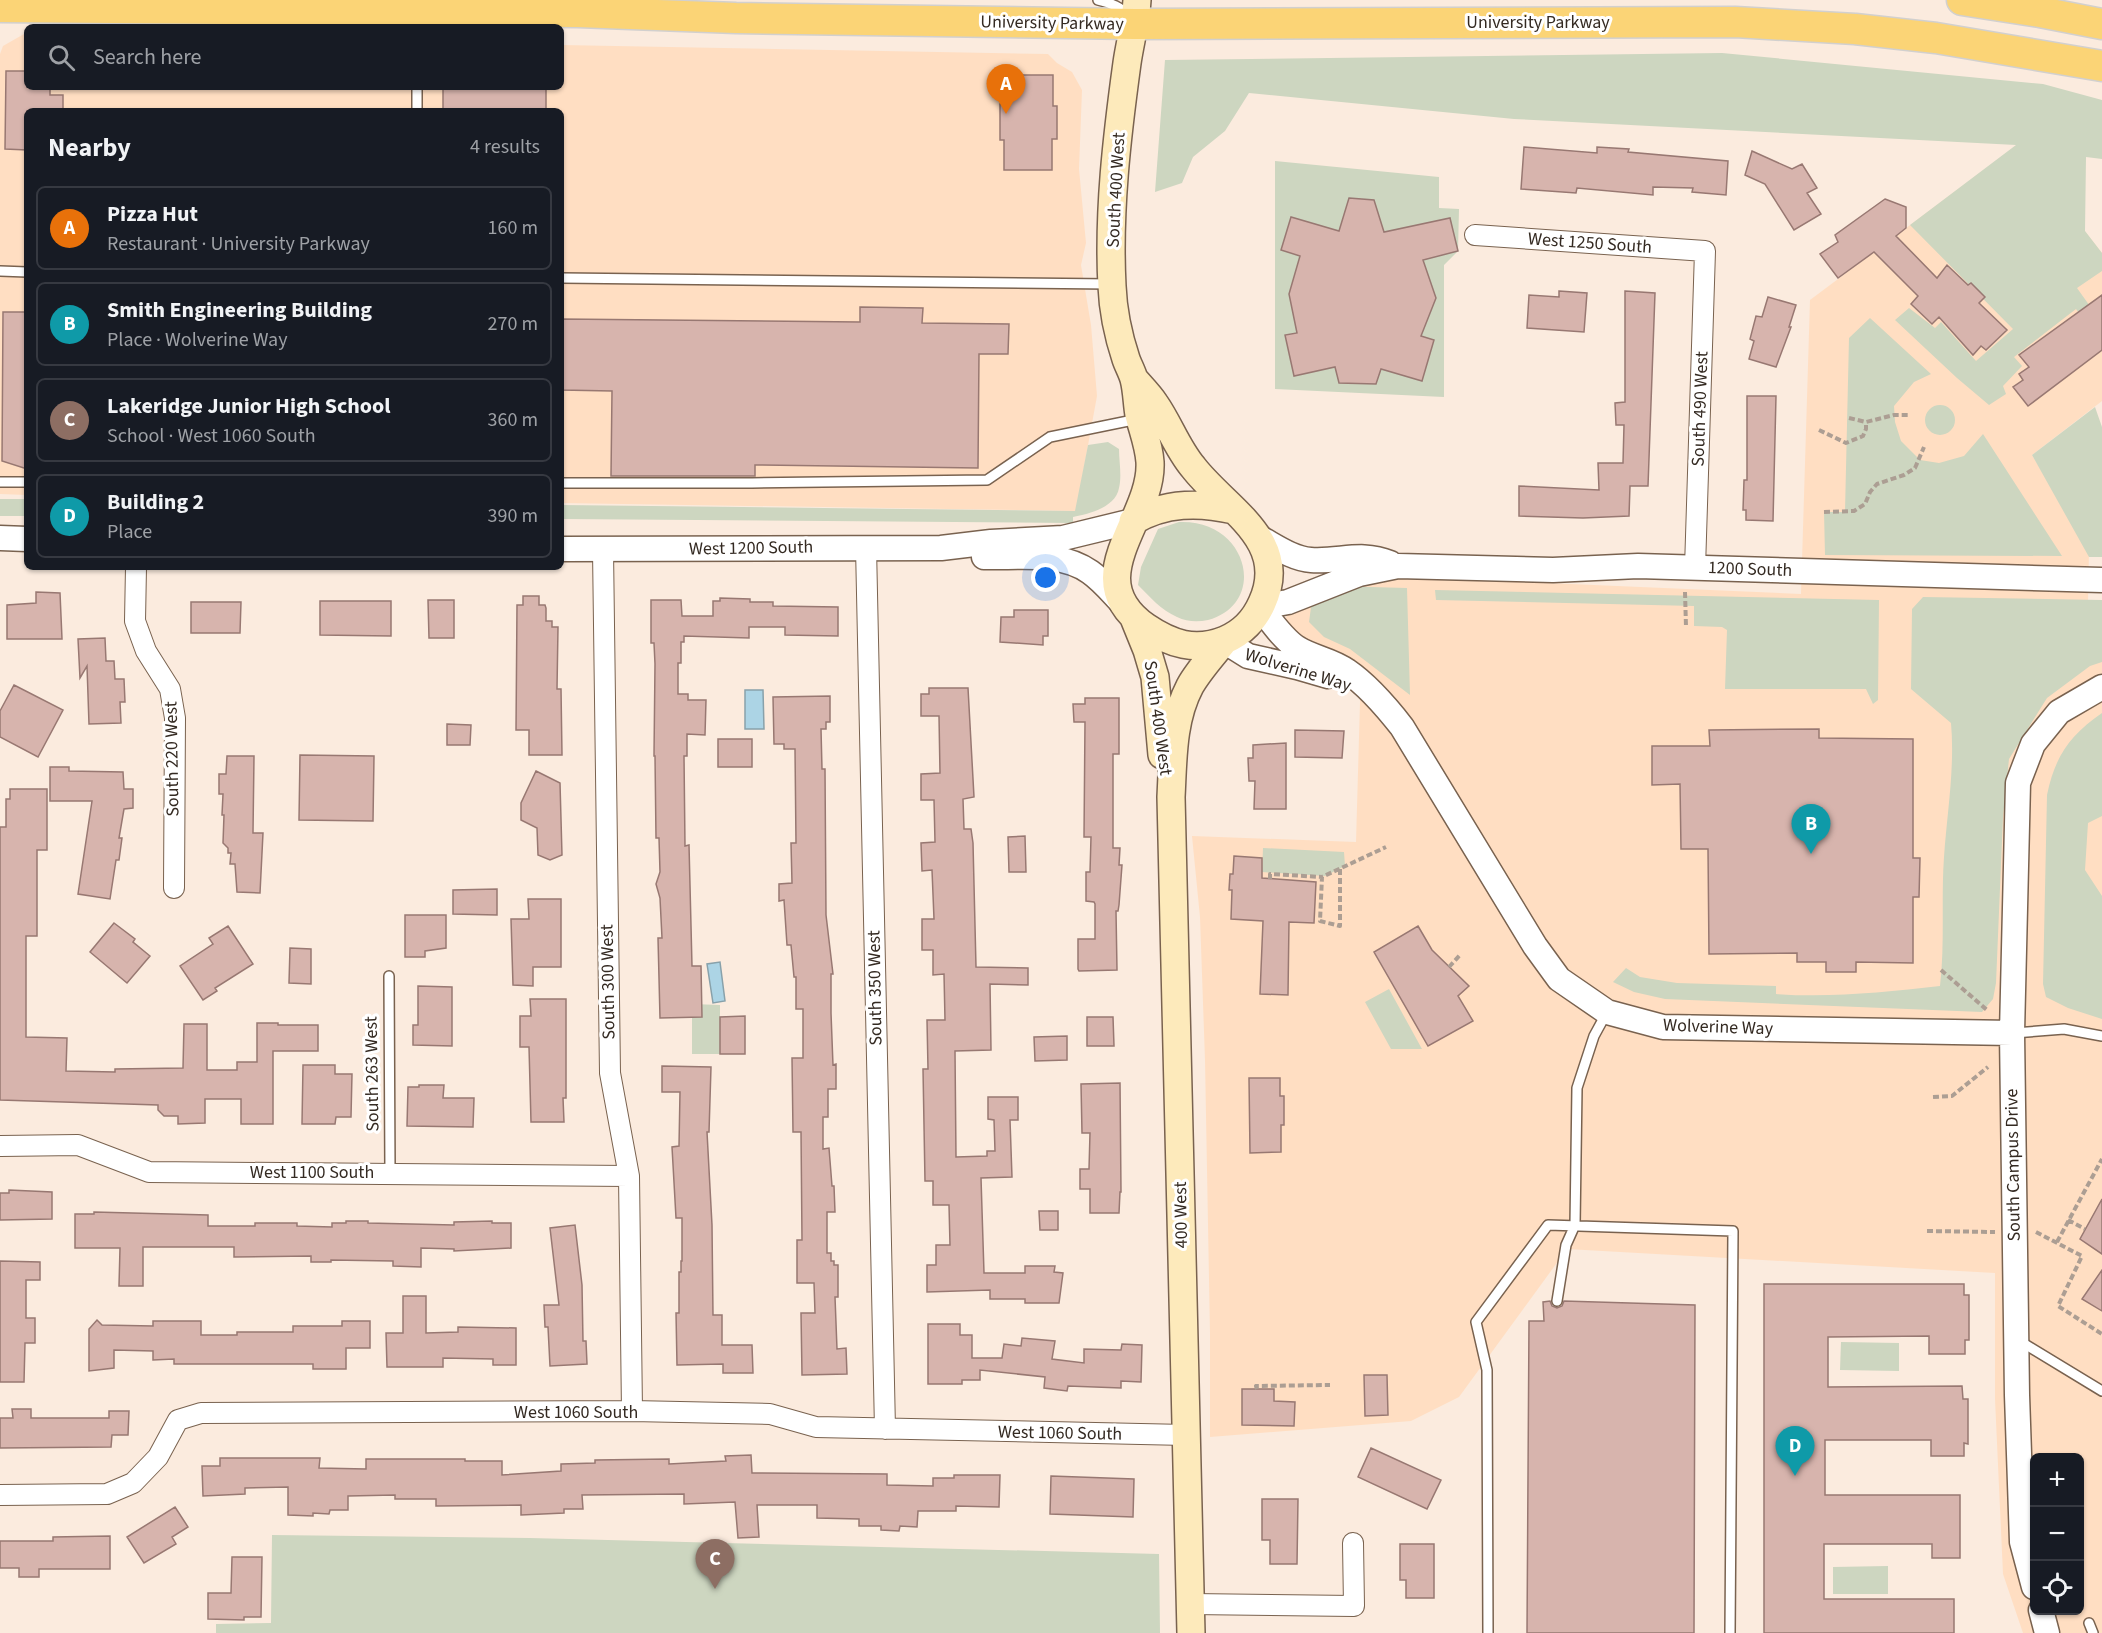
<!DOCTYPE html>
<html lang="en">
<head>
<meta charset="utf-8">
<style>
  :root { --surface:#171b24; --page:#20242c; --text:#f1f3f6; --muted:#9ea1a6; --line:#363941; --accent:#b04b1c }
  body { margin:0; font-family:"Source Sans 3",sans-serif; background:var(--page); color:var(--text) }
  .controls { position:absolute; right:18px; bottom:18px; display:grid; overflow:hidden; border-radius:9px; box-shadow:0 2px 4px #0004 }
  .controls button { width:54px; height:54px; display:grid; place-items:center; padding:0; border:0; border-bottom:2px solid var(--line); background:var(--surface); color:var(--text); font:30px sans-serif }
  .you { position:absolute; left:1046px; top:578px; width:21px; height:21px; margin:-15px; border:4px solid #fff; border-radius:50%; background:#1a73e8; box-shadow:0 0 0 9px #1a73e833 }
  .badge { display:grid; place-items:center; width:39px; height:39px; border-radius:50%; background:var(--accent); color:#fff; font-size:20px; font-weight:700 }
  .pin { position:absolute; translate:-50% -50px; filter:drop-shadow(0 2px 3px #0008) }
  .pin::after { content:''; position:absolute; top:32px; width:21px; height:18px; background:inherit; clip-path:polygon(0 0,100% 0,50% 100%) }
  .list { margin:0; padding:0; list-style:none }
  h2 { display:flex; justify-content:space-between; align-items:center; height:78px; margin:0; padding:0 24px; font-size:26px }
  h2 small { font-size:20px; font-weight:400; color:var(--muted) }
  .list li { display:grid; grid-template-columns:39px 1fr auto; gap:18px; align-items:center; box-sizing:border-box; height:84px; margin:0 12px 12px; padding:0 12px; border:2px solid var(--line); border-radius:9px }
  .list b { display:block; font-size:22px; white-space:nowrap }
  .list p { margin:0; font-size:20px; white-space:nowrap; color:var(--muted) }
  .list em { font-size:20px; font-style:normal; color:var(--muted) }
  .icon { flex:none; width:33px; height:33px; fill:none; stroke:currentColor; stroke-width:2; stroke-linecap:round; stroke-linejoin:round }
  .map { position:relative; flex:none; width:2102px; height:1633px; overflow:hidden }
  .search { position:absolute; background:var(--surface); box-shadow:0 2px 4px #0004; left:24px; top:24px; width:540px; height:66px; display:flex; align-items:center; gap:15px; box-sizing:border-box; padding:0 21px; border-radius:9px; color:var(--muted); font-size:22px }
  .panel { position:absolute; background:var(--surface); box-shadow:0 2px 4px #0004; left:24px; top:108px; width:540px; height:462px; border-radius:9px }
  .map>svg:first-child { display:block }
  .built { fill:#ffdec2; fill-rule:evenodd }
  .green { fill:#cdd6c0 }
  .water { fill:#acd4e5; stroke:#88a1aa; stroke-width:1.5 }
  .building { fill:#d7b4ad; stroke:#987872; stroke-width:1.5 }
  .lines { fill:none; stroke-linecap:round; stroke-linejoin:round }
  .service-casing { stroke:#79624f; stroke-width:12 }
  .minor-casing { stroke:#79624f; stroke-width:22 }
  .tertiary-casing { stroke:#79624f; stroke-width:27 }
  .secondary-casing { stroke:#79624f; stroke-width:30 }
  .primary-casing { stroke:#d2d0ce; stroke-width:33 }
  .path { stroke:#ac9e93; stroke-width:4; stroke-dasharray:6 3; stroke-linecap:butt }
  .service { stroke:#fff; stroke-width:9 }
  .minor { stroke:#fff; stroke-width:20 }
  .tertiary { stroke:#fff; stroke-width:24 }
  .secondary { stroke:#fdeabb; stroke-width:27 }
  .primary { stroke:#fbd476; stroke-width:30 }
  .labels { text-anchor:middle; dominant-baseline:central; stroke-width:6; stroke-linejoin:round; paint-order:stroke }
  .street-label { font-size:18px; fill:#342a22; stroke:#fff }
</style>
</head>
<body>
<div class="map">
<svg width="2102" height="1633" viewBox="0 0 2102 1633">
  <rect width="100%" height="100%" fill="#fbebde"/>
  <path class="built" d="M24,34H27V87H561V45L1048,54L1057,63L1072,72L1082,90L1079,169L1086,243L1081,265L1091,325L1097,396L1076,511L561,503V111H27V495L0,494V54L3,46Z
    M2017,145L2102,253V401L2032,455L2089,550L2088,601L2102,602V1633H2023L2003,1574L1995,1399V1273L1567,1249L1459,1397L1411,1421L1210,1437V1333L1205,1060L1200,917L1192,836L1356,842L1361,668L1312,647L1284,622L1287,615L1358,581L1407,577L1801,594L1810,300ZM2034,1458H2080V1610H2034Z"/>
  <path class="green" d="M1722,53L2043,84L2102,100V159L2086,157L2085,231L2102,253V271L2077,288L2102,323V343L2076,309L2014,357L2022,366L2003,386L2006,394L1989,405L1957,378L1895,320L1909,308L1935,328L1941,322L1976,361L2013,329L1910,225L2016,145L1514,119L1249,93L1225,131L1193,157L1182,183L1155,192L1165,60Z
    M1275,161L1439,177V208L1459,209L1458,251L1444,265V397L1275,389Z
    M1870,318L1931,374L1914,382L1894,406L1895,422L1901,441L1920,460L1939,463L1964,456L1983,434L2062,556L1825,555L1824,512H1845L1849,338Z
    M1925 420a15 15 0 1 1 30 0a15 15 0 1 1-30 0Z
    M2095,407L2102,427V557H2089L2032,455Z
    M1108,442L1119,449C1119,461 1122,476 1119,488C1116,507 1089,514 1073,517V523L561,519V505L1075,511L1088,445Z
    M0,499H27V516H0Z
    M1179,522C1248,519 1269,603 1208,620C1198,622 1187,622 1177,617C1161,610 1150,597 1138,585L1141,567L1158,529Z
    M1333,586L1407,588L1410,695L1350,649L1324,637L1309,622L1312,600Z
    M1435,590L1879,600L1878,700L1873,704L1866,689H1725L1727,630L1722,627L1694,626V606L1436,600Z
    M1923,597L2102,600V662L2090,666L2047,698L2009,759L2003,817L1996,983L1993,999L1982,1012L1665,999L1634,992L1613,982L1626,968L1640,977L1677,983L1776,986V994C1831,998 1885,992 1940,986C1945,943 1941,900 1944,857C1947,813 1955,768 1951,723L1911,689L1912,609Z
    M2102,713V816L2088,823L2085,870L2102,896V1019L2068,1008L2046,997L2043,984L2047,795C2055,756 2070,735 2102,713Z
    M1263,848L1344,852L1345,866L1325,876L1262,872Z
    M1389,989L1422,1049H1391L1365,1002Z
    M692,1004L720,1005V1054H692Z
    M1841,1342L1899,1343V1371L1840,1370Z
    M272,1535L530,1538L1159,1554L1160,1633H216V1624L271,1623Z
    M1888,1566V1594H1833V1567Z"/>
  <path class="water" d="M745,690H763L764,729H745Z
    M720,962L725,1001L713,1003L707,964Z"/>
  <path class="building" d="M6,71H27V87H50V95H63V111H27V150L5,149Z
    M1005,75H1053V106H1057V139H1052V170H1004V140H1000V104H1004Z
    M443,88L546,89V111H443Z
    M1524,147L1597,153V147L1629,149L1628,152L1728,161L1726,195L1692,192L1693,188L1653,187V195L1577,188L1576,193L1521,189Z
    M1752,151L1792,169L1802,164L1817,188L1807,193L1821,214L1794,230L1765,184L1745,175Z
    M1349,198L1374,200L1384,232L1450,218L1458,251L1423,260L1436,298L1421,336L1434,340L1422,381L1381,369L1376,384L1339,383L1335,367L1294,376L1285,335L1297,333L1289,294L1300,256L1281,250L1291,217L1339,231Z
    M1885,199L1906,207V228L1896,236L1937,278L1947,265L1968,285L1971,283L1985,297L1979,303L2007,330L1986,350L1981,346L1973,355L1939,317L1932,324L1911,304L1918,296L1874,252L1838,278L1820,254L1838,242L1835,235Z
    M1559,291L1587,293L1584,332L1527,328L1529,295L1559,297Z
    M1625,291L1655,293L1648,486H1630L1629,516L1583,518L1519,516V486L1599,490L1598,463H1623L1624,425H1616L1615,403L1625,402Z
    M2102,295V350L2028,406L2013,387L2023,380L2019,374L2029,367L2019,355Z
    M1768,297L1796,305L1789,327H1791L1776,367L1749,359L1754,341L1750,339L1756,316L1762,317Z
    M860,307L923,308L922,323L1009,324L1008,354H979L978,468L755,465V476H611L612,391L561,390V319L860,322Z
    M3,312H27V469L2,461Z
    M1747,396H1776L1773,521L1746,520V510H1743L1744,480H1747Z
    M36,592L60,593L62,639H7V605L36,603Z
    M523,596H539V605H545L546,608V621H552V627H558L557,689H561L562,755H529V730H516L517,605H523Z
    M720,598L750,599V602H773V606L838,607V636L785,635V627H749V638L684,636V642H681V663H678V694H688V700H706L705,735L687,734V756H684L685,846L689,845L692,966H701L702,1017L660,1018L658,938H662L660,898L656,884L660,872L659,838H656L655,756H654L655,664L654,643H651V600H681L682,616H713V601H720Z
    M428,600H454V638H429Z
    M320,601H391V636L320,635Z
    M191,602H241L240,633H191Z
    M1014,610H1048V636H1043V645L1000,642L1001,617H1014Z
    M105,638L106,661H114L115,679H124L125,702H120L121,723L89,724L87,666L80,678L78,639Z
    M14,685L63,710L38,757L0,737V711Z
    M929,688H968L974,797L963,799L964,829H971L973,843L976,967L1028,968V985L990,984L991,1050L955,1051L956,1157L987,1156V1151H995L994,1120L988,1119V1097H1018V1120H1010L1012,1177L981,1178L984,1273H1025V1266H1055L1054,1272L1063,1273L1059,1303H1025V1299H990V1290L927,1292V1265H936V1245H950L949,1205H933V1181H925L923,1069H928L927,1020H945L944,974L933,975V950H922V919H934L932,870L922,871L921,843L935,842L934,800H921V774L940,773L939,716H921V694H929Z
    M830,696V722H826V729H821L822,769H825L826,915L833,974H831V1013L833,1065L836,1064V1089H828V1117H823V1149L829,1148L832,1186H834L835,1212H827V1253H831V1261H834V1265H838V1297H835L837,1349L846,1348L847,1374L802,1375L801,1313H815L814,1283H797V1240H802L801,1132H793L792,1058H803V1009H796V977H794L791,945H787L784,900L779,901V884L792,883L791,843H796L795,749H784V744H774L773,697Z
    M1085,698H1119V754H1113V848H1120L1119,865H1122L1119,905L1118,911H1116L1117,970L1079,971L1078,969V939H1095V904L1094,902L1086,901V872H1090L1091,837H1084L1085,722H1074L1073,704H1085Z
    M447,724L471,725L470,745H447Z
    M1819,729V738L1913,739V858H1920L1919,897H1913V963L1856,962V972H1826V962H1797V953L1709,954L1708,849H1681L1680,784L1652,785V746H1710L1709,730Z
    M1295,730L1344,731L1342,758L1295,757Z
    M718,739H752V767H718Z
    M1286,743V809H1254L1255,781H1249L1248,758H1253V745Z
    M300,755L374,756L373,821L299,820Z
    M227,756H254L253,833H263L260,893L237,892L235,864H230L231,853H228V848L223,843L224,815H222L223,794H219V774H226Z
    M50,767H69V771L123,772L124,789H133V808L124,809L119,838H122L119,860H116L110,899L78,894L92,801H50Z
    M536,771L560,783L562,855L550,860L538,855L537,828L521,820V803Z
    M10,789H47V850H37V936H26V1037L67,1038L66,1071L115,1072V1069L183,1068L184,1024H207V1070H237V1062H257V1023H278V1025H318V1051H273V1124H241V1099H205V1123L178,1124V1116H164L158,1110V1105L0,1100V827H6V799H10Z
    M1025,836L1026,872H1009L1008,837Z
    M1234,856L1262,858V878L1316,882L1314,923L1289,922L1288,995L1260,994L1263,921L1231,919L1232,890H1229L1230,874H1233Z
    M497,889V915L453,914V890Z
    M528,899H561V967H533V986L513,985L511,919H529Z
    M405,915H446V948L425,951V957H405Z
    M114,923L135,939L133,942L150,956L127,983L90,952Z
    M228,926L253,964L215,988L217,991L203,1000L180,966L213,944L209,938Z
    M1418,926L1432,950L1469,986L1458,996L1473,1021L1428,1046L1374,952Z
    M290,948L311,949V984L289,983Z
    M418,986L452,987V1046L413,1045V1025H418Z
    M530,999H566V1098H563L564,1122H531L529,1047H520V1016H531Z
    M745,1016V1054H720V1017Z
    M1087,1017H1113L1114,1046H1087Z
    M1067,1036V1060L1035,1061L1034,1037Z
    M303,1065H335V1074H352L351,1117H336L335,1124H302Z
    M662,1066L711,1067L709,1132H707L712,1225L713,1315H722V1345H752L753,1373H723V1364L677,1365L676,1313H679V1272H681V1261H682V1218H676L672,1147L679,1146L680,1092H662Z
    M1249,1078H1280V1096H1284V1125H1281V1152L1250,1153Z
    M1120,1083L1121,1192H1120L1119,1213H1090V1189H1080V1169H1089L1090,1133H1082L1081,1084Z
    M419,1085H444L443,1098H474L473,1127L407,1126L408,1087H419Z
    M9,1190L52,1192V1219L0,1220V1193H9Z
    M2102,1199V1254L2080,1239Z
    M1039,1211H1058V1230H1040Z
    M94,1212L208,1215V1226H255V1223H297V1226L332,1227V1223H346V1221H368V1223L454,1225V1222L492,1221V1223H511V1248L454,1251V1249L421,1248V1267L393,1266V1261L331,1260V1262H311V1256L234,1257V1247H143V1286H119L120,1248H75V1214H94Z
    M575,1225L582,1285L583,1341H586L587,1364L550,1366L548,1327H545L544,1305H559L550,1228Z
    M0,1261L40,1262V1280H26V1318H35V1343H25L24,1382H0Z
    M2102,1270V1311L2082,1299Z
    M1764,1284H1964V1295H1969V1340H1965V1354H1929V1336L1828,1337V1387L1962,1386L1963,1399H1968V1444L1964,1443V1456H1931V1440H1825V1495H1960V1558H1932V1544H1824V1599H1954V1633H1764Z
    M403,1296H426V1333L458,1332V1327L516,1328V1365H493V1359L443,1358V1367H387L386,1333H403Z
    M1550,1301L1552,1306L1557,1308L1562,1306L1564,1301L1695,1305L1694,1633H1527L1529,1321H1544L1543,1302Z
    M97,1320L102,1325L153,1326V1321H201V1335H237V1332H293V1326H342V1321H370V1348H346V1369H313V1364H174V1359L153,1360V1351L114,1350V1368L89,1371V1329Z
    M928,1324H960V1335H972V1358H1002L1004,1344L1021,1346L1022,1338L1055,1341L1052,1359L1084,1363V1349L1121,1350L1122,1344L1142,1345L1141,1382L1121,1381V1388L1068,1386L1067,1391L1044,1388L1045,1377L980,1370V1380H962V1384H928Z
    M1364,1375H1387L1388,1415L1365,1416Z
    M1242,1389H1274V1401L1295,1402L1294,1426L1242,1425Z
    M12,1409H31V1418H109V1411H129L128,1435H112L111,1447L0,1448V1418H13Z
    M1371,1448L1441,1480L1427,1509L1358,1477Z
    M751,1455L752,1473L887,1474V1485L933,1486V1478H954V1475H1000L999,1507L956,1506V1511H918L917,1527L900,1526L899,1531L881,1530V1526H859V1519L817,1518V1505H757L759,1537L738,1538L735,1502L684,1504V1494L582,1495L583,1509H564V1513L521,1515V1505L436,1506V1499H395V1495L348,1496V1510H330L329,1514L313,1513V1516L288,1515V1487L245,1488V1494L203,1496L202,1466H220V1458H320L319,1468L366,1469V1459H465V1461H502V1475L561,1471V1464L595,1463V1460L669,1459V1464L726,1461L725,1456Z
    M1051,1476L1134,1479L1133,1517L1050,1514Z
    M1262,1499H1298L1297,1564H1270V1540H1262Z
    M175,1507L188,1527L172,1537L176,1544L144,1563L127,1537Z
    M110,1536V1569H39V1577H19V1568H0V1541H53V1537Z
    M1400,1544H1434V1598H1406V1580H1400Z
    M232,1557H262L261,1617H244V1620L208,1619V1593H231Z"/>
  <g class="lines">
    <defs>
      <path id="service" d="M1098,0C1111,3 1121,7 1130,17
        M417,87V111
        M0,271L27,272
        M561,278L1111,284
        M0,482H27
        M561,483H752L987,480L1050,437L1138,419
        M389,976L390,1173
        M2014,1033L2064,1029L2102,1036
        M1557,1301L1566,1245L1575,1225L1577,1088L1594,1036L1606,1014
        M2018,1340L2102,1391
        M2089,1623L2093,1633
        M1488,1633L1487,1370L1476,1322L1548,1225L1733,1231L1730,1633"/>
      <path id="minor" d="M1475,235L1705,251L1695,568
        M866,547L885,1429
        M603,550L610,1073L629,1176L632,1411
        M136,567L135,621L146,651L170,689L175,718L174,888
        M0,1146L78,1145L149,1172L629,1176
        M0,1495L107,1494L133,1483L158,1457L178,1420L201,1413L632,1411L770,1414L816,1427L1186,1435
        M1191,1604L1354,1606L1353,1543"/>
      <path id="tertiary" d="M0,538L27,539
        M1260,538C1275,546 1293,559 1311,560C1340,562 1361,551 1390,563
        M561,549L941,548L991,542L1063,538L1133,521
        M984,557C1018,558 1061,551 1090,572C1103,581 1113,594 1124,605
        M1260,607C1271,621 1282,638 1297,648C1313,658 1332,660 1347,671C1366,684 1388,709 1402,727L1535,946L1559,979L1607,1012L1663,1027L2012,1033
        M1260,607L1288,602L1359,574L1398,566L1553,570L1638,566L2102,580
        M1224,641L1248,656L1297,667L1328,676
        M2034,1587L2022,1542L2017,1395L2012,1033L2018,783L2033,744L2059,712L2102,687
        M2041,1610L2047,1633"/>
      <path id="secondary" d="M1134,379C1141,387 1149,395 1155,404C1169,424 1177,448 1193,467C1225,509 1291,540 1262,603C1255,619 1242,633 1225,640C1195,652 1171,644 1146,627C1076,578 1153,520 1150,462C1149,446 1143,431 1139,415C1137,403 1137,390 1134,379C1132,372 1128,365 1126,359C1118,335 1113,311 1112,286C1108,212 1117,136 1127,63C1130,42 1136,21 1137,0
        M1133,521C1165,502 1199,502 1234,510
        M1134,618L1147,650L1155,677L1162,755
        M1191,1633L1171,797C1173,760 1172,720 1190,686C1199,670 1213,655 1224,641"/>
      <path id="primary" d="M1962,0L2040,12L2102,24
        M0,7L578,12L736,18L1135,24L1735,22L1855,29L1936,38L2102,66"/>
    </defs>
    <use href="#service" class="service-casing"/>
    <use href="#minor" class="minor-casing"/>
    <use href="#tertiary" class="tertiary-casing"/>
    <use href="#secondary" class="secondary-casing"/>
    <use href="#primary" class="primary-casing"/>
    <path class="path" d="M1849,418L1866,422L1894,415H1908
      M1819,430L1846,443L1863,436L1866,429V422
      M1824,512L1854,511L1865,504L1870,492L1877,484L1904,475L1915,468L1924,447
      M1685,592L1686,627
      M1340,869V926L1320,921L1322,877L1386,847
      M1270,879V874L1322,877
      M1449,967L1460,955
      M1941,970L1987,1010
      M1933,1097L1952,1096L1988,1067
      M2068,1220L2085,1229
      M1927,1231L1995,1232
      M2036,1232L2082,1256L2058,1306L2102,1334
      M2057,1242L2102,1159
      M1257,1389L1256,1386L1330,1385"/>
    <use href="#service" class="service"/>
    <use href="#minor" class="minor"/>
    <use href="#tertiary" class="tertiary"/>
    <use href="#secondary" class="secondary"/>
    <use href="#primary" class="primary"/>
  </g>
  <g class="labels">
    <g class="street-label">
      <text x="1538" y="22">University Parkway</text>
      <text transform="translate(1052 23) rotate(1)">University Parkway</text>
      <text transform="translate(1116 190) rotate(-87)">South 400 West</text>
      <text transform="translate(1590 243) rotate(4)">West 1250 South</text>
      <text transform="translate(1700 409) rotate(-88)">South 490 West</text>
      <text transform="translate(751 548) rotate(-1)">West 1200 South</text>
      <text transform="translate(1750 569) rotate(2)">1200 South</text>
      <text transform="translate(1298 670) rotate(17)">Wolverine Way</text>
      <text transform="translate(1158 718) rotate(82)">South 400 West</text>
      <text transform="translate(172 759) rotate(-91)">South 220 West</text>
      <text transform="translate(608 982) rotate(-91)">South 300 West</text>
      <text transform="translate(875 988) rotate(-91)">South 350 West</text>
      <text transform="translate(1718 1027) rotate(2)">Wolverine Way</text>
      <text transform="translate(372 1074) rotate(-91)">South 263 West</text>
      <text transform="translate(2013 1165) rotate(-91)">South Campus Drive</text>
      <text x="312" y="1172">West 1100 South</text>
      <text transform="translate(1181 1215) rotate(-91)">400 West</text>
      <text x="576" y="1412">West 1060 South</text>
      <text transform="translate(1060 1433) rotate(1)">West 1060 South</text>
    </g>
  </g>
</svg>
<div class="controls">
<button>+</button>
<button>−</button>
<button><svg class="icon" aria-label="locate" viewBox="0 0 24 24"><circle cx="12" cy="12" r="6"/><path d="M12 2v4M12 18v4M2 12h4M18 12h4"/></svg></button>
</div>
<div class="you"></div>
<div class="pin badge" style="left:1006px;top:114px;background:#e8710a">A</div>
<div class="pin badge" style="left:1811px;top:854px;background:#0f9aa8">B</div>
<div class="pin badge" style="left:715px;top:1589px;background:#8d6e63">C</div>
<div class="pin badge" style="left:1795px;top:1476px;background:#0f9aa8">D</div>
<div class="search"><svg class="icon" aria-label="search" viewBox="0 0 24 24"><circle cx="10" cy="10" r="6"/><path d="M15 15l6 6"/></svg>Search here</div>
<section class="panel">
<h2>Nearby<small>4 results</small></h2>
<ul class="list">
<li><span class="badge" style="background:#e8710a">A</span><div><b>Pizza Hut</b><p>Restaurant · University Parkway</p></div><em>160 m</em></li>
<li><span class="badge" style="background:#0f9aa8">B</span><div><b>Smith Engineering Building</b><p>Place · Wolverine Way</p></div><em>270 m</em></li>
<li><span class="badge" style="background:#8d6e63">C</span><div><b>Lakeridge Junior High School</b><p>School · West 1060 South</p></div><em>360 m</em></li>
<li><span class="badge" style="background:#0f9aa8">D</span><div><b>Building 2</b><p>Place</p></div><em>390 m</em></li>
</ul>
</section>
</div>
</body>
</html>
